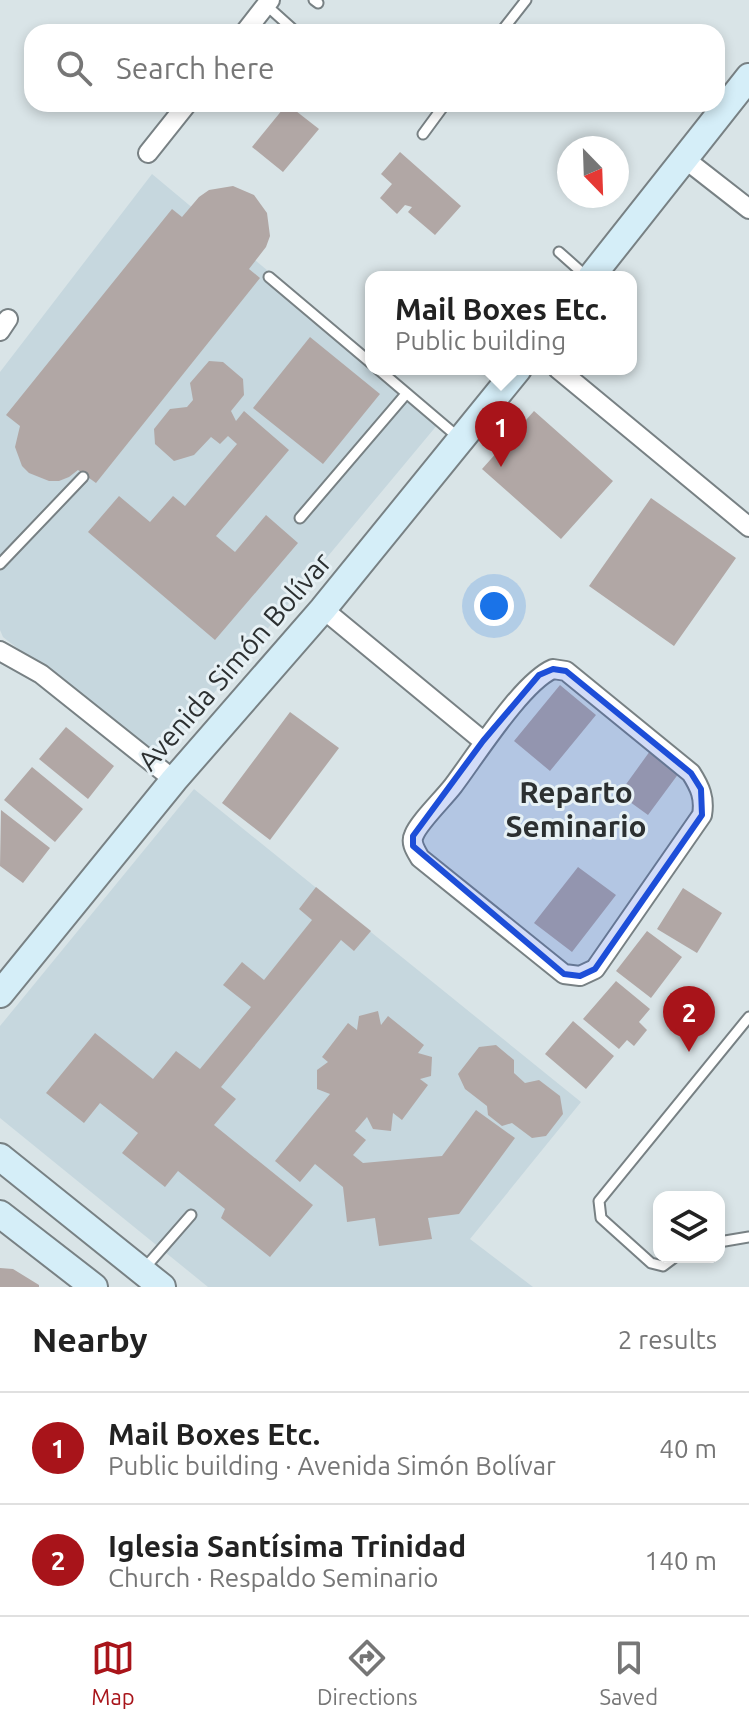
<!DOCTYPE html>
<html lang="en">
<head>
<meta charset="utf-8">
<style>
  :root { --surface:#fff; --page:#f6f6f6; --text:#222; --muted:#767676; --line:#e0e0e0; --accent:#a8141a }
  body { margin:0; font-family:Ubuntu,sans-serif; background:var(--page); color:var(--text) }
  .controls { position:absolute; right:24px; bottom:24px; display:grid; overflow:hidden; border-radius:16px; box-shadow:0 4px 12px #0003 }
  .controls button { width:72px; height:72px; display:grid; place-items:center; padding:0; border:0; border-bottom:2px solid var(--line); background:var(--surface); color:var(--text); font:40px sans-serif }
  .compass { position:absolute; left:557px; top:136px; width:72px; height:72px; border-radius:50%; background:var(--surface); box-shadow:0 4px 12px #0003; rotate:157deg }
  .you { position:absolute; left:494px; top:606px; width:28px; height:28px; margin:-20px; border:6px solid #fff; border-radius:50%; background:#1a73e8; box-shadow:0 0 0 12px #1a73e833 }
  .badge { display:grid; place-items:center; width:52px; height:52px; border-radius:50%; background:var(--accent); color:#fff; font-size:26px; font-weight:700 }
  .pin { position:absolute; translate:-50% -66px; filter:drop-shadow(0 2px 4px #0008) }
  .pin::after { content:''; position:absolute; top:42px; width:28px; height:24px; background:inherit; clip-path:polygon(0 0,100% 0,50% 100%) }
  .popup { position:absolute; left:365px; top:271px; width:272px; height:104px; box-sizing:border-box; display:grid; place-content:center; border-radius:16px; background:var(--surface); filter:drop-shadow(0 2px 6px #0005); font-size:26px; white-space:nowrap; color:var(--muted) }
  .popup b { font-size:30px; color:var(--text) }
  .popup::after { content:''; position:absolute; left:50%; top:100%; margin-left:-16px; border:16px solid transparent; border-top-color:var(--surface) }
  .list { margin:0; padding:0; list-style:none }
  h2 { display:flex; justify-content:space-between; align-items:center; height:104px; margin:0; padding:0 32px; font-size:34px }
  h2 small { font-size:26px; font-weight:400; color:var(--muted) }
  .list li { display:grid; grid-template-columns:52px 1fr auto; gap:24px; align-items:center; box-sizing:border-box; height:112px; padding:0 32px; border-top:2px solid var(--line) }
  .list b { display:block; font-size:30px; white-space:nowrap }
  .list p { margin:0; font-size:26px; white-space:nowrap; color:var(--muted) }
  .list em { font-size:26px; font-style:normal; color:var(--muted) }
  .icon { flex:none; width:44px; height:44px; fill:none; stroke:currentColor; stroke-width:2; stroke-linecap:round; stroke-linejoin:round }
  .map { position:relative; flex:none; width:749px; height:1287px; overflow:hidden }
  .search { position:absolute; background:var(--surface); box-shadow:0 4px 12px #0003; left:24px; right:24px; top:24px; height:88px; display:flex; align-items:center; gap:20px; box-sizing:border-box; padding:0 28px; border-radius:24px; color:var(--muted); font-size:30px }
  .sheet { height:328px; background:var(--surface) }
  nav { display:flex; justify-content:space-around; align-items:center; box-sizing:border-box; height:112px; border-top:2px solid var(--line); background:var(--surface); font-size:22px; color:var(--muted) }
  nav a { display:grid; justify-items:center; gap:4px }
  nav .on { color:var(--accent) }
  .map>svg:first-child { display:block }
  .built { fill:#c6d7de }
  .building { fill:#b1a7a5 }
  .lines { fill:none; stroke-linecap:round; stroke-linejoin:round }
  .lane-casing { stroke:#788184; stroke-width:13 }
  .street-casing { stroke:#788184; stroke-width:22 }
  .secondary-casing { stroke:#788184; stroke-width:30 }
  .lane { stroke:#fff; stroke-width:9 }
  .street { stroke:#fff; stroke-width:18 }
  .secondary { stroke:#d5eef8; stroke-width:26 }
  .marked { fill:#1d4ed8; fill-opacity:0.2; stroke:#1d4ed8; stroke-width:6; stroke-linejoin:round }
  .labels { text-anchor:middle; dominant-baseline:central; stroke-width:6; stroke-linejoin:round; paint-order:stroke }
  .street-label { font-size:28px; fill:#2c3031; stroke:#e7f1f5 }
  .neighbourhood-label { font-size:30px; font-weight:bold; fill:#2c3031; stroke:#e7f1f5 }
</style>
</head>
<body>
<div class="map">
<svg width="749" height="1287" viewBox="0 0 749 1287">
  <rect width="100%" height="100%" fill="#d9e4e7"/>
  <path class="built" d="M152,174L371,357V369H385L443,418L159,759L3,637L0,630V372Z
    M194,789L581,1102L470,1239L533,1287H208L0,1118V1026Z"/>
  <path class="building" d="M287,104L319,129L283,172L252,147Z
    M400,152L461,206L435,235L408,212L412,207L405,205L397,214L380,198L392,184L381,174Z
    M233,186L254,195L267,213L270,236L266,247L249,269L260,278L96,483L78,470L69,477L59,481H49L29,473L22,466L15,447L20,426L6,415L172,209L182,217L199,197L209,190Z
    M310,337L380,394L323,464L253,408Z
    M209,361L223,362L243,379L244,395L231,411L236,421L244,411L289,450L216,536L235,552L266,515L298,543L215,640L88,532L119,496L150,522L173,496L185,506L237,444L228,436L220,444L211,437L194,455L174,461L155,444L154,429L170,409L187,407L193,400L190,383Z
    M534,411L613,481L561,539L482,469Z
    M651,498L736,558L674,646L589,586Z
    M560,685L596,715L550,771L514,741Z
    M290,712L339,748L270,840L222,803Z
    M66,727L114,766L88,799L39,759Z
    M650,751L679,773L648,815L619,794Z
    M32,767L83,809L55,842L4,800Z
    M1,810L50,848L23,883L0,866Z
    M578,867L616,895L572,952L534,923Z
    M316,887L371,931L354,951L341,940L221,1087L236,1099L214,1125L313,1205L270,1257L221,1218L225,1209L178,1171L165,1187L122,1153L138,1133L100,1103L84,1123L46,1093L95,1033L153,1079L176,1051L200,1069L251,1007L223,985L242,962L264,980L312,920L299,909Z
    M683,888L722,913L697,953L657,929Z
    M647,931L682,957L651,998L616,971Z
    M616,981L650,1009L639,1022L647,1030L634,1046L627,1040L619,1049L583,1019Z
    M378,1011L381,1025L388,1016L424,1045L418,1053L432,1057L431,1076L420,1079L428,1085L402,1120L393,1113L391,1131L373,1129L367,1117L355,1131L366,1140L353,1155L363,1163L442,1156L476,1110L515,1138L459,1214L428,1218L432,1239L379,1246L375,1218L347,1222L343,1187L315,1164L300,1182L275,1161L330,1094L317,1089V1070L328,1062L322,1057L348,1023L357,1030L359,1016Z
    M573,1021L614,1056L586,1089L545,1054Z
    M496,1045L514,1060V1073L525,1083L539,1080L560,1096L563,1114L546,1136L532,1138L512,1123L502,1126L488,1115L487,1106L465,1089L458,1074L479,1047Z
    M0,1268L13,1269L39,1285V1287H0Z"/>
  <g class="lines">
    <defs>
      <path id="lane" d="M314,0L318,3
        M266,5L296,32
        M501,32L526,0
        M423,134L445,104
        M559,252L587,277
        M269,277L371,363
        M378,369L458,437
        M300,518L406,394
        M0,564L83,477
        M719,1242L749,1237
        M675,1257L663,1266L651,1263L601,1218L599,1201L749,1017
        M143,1270L191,1215"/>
      <path id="street" d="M245,32L270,0
        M148,153L187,104
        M685,159L749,209
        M0,331L8,319
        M558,369L749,527
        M323,609L483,741
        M0,651L41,674L174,780
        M553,669L566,671L691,773C700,787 705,798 702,815L595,969L580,976L564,974L420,858C416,851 410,843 414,835C419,822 443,799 453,786C475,757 522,682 553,669Z"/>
      <path id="secondary" d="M591,277L749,77
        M0,994L174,780L323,609L518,369
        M0,1157L162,1287
        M0,1214L94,1287"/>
    </defs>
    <use href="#lane" class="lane-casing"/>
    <use href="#street" class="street-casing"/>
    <use href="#secondary" class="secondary-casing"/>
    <use href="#lane" class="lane"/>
    <use href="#street" class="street"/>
    <use href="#secondary" class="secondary"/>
  </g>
  <path class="marked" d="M553,669L566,671L691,773L701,789L702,815L595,969L580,976L564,974L413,846V836L483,741L539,675Z"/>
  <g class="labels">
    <g class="street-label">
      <text transform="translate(234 661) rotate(-49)">Avenida Simón Bolívar</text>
    </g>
    <g class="neighbourhood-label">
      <text x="576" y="792">Reparto<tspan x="576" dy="34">Seminario</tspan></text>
    </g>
  </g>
</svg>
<div class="controls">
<button><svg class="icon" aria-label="layers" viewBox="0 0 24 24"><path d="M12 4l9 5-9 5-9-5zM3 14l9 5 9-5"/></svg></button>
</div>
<svg class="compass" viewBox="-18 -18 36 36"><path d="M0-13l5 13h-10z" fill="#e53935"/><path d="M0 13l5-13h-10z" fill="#767676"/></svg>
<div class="you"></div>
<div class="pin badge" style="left:501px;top:467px">1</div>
<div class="popup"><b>Mail Boxes Etc.</b>Public building</div>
<div class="pin badge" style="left:689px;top:1052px">2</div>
<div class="search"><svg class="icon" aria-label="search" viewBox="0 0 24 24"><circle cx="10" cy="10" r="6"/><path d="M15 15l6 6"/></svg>Search here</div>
</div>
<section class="sheet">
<h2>Nearby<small>2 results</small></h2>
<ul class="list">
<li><span class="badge">1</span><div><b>Mail Boxes Etc.</b><p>Public building · Avenida Simón Bolívar</p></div><em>40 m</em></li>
<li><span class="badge">2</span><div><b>Iglesia Santísima Trinidad</b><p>Church · Respaldo Seminario</p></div><em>140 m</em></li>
</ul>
</section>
<nav>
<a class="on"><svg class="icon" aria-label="map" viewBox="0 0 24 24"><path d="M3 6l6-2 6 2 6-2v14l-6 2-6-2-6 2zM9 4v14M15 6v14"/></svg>Map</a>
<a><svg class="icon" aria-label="directions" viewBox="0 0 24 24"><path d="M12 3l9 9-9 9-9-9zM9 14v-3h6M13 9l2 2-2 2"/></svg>Directions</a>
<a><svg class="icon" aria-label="saved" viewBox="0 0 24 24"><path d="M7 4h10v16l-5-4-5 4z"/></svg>Saved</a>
</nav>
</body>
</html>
